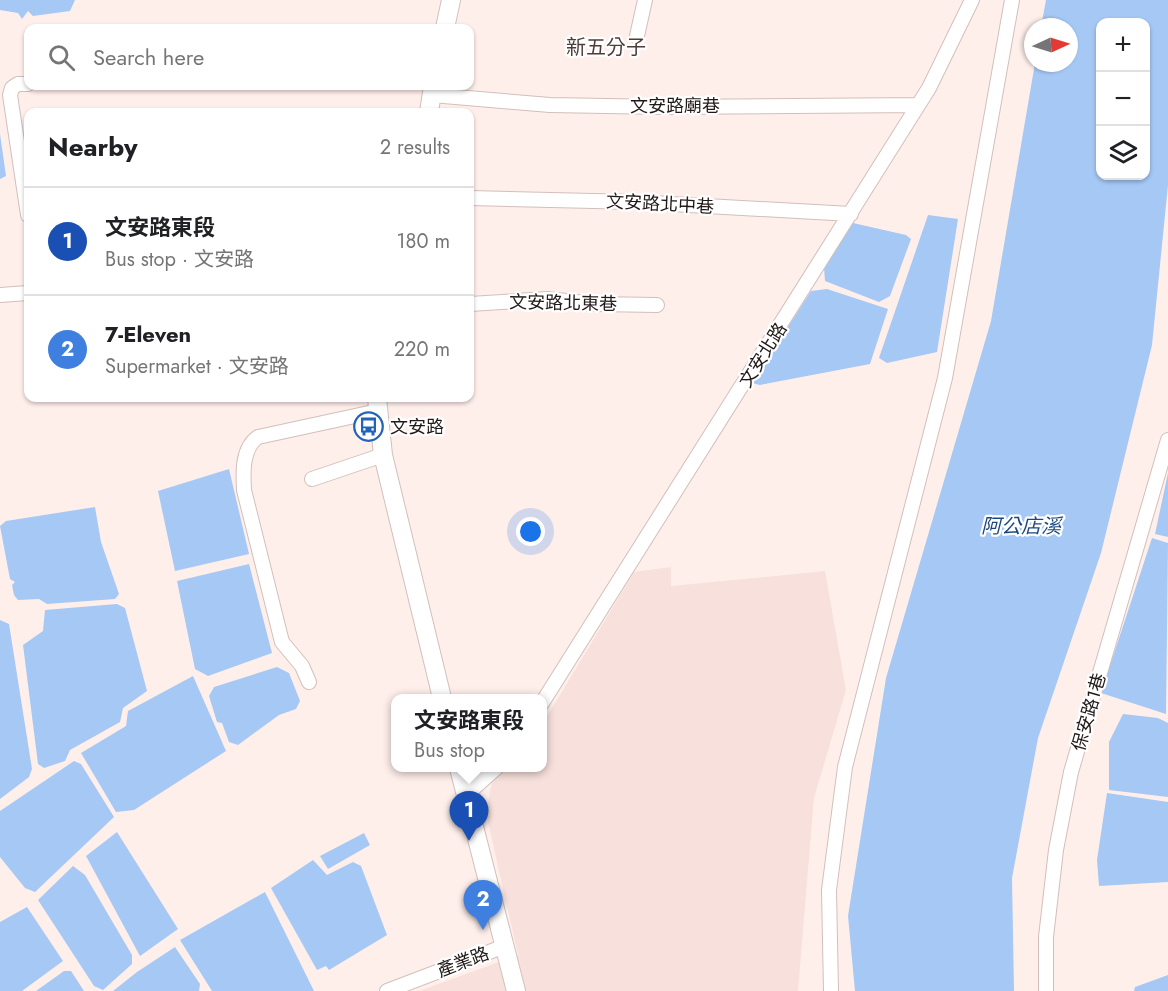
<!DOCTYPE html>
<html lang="en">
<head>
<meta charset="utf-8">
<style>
  :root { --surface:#fff; --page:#f2f2f2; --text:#202124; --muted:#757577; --line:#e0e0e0; --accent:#111827 }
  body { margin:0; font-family:Jost,"Noto Sans TC",sans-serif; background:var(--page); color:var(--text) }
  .controls { position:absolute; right:18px; top:18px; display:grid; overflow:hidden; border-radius:12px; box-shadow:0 2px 4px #0004 }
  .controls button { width:54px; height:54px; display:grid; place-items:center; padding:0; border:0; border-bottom:2px solid var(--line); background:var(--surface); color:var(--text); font:30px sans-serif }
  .compass { position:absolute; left:1024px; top:18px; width:54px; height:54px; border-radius:50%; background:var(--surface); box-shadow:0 2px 4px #0004; rotate:86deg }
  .you { position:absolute; left:531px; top:532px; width:21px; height:21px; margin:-15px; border:4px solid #fff; border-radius:50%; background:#1a73e8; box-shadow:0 0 0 9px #1a73e833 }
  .badge { display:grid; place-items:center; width:39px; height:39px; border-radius:50%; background:var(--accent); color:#fff; font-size:20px; font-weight:700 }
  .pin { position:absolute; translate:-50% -50px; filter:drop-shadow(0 2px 3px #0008) }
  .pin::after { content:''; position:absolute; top:32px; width:21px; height:18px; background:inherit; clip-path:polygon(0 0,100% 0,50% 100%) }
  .popup { position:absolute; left:391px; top:694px; width:156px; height:78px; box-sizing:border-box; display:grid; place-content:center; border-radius:12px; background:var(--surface); filter:drop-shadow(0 2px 4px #0005); font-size:20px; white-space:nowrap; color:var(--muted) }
  .popup b { font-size:22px; color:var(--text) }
  .popup::after { content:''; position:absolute; left:50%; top:100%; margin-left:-12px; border:12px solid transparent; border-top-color:var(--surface) }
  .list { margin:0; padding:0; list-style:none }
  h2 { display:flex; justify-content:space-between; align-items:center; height:78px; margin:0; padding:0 24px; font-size:26px }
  h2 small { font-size:20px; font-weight:400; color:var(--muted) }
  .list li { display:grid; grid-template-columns:39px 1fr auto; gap:18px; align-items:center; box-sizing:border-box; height:108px; padding:0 24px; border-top:2px solid var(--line) }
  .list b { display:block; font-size:22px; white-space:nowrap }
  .list p { margin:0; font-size:20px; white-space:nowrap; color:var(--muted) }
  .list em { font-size:20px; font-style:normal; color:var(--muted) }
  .icon { flex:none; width:33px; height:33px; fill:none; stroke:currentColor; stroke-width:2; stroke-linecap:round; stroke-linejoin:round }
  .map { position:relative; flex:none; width:1168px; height:991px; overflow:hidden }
  .search { position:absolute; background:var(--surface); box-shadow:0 2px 4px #0004; left:24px; top:24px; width:450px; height:66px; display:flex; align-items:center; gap:15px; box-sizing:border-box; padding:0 21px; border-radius:12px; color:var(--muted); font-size:22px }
  .panel { position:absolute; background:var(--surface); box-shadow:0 2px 4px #0004; left:24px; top:108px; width:450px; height:294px; border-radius:12px }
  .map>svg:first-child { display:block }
  .built { fill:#f8e1dc }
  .water { fill:#a5c8f5; fill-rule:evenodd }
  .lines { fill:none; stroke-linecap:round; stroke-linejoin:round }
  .minor-casing { stroke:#d2bfbb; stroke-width:16 }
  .tertiary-casing { stroke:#d2bfbb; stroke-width:20 }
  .minor { stroke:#fff; stroke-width:14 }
  .tertiary { stroke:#fff; stroke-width:18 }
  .labels { text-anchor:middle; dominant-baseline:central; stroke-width:4.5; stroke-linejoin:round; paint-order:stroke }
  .street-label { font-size:18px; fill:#201918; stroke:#fff }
  .poi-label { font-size:18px; fill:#201918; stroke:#fff; text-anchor:start }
  .neighbourhood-label { font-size:20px; fill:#4c3d39; stroke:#fff }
  .water-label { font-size:20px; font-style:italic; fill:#1c487f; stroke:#fff }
</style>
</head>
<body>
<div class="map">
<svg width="1168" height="991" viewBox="0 0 1168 991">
  <rect width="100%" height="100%" fill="#ffefeb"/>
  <path class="built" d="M671,567V586L825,571L846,690L814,798L798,991H419L518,955L486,813L493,777L501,768H542L543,723L634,572Z"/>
  <path class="water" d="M0,0H75L70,11L33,16L28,11L22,19L18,13L0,10Z
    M1046,0H1168V185L1152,345L1101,553L1038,738L1012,878L1014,991H855L848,916L886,678L991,321L1035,63H1069V27H1041ZM1100,22H1146V176H1100Z
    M0,134L6,176L0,179Z
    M928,215L958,219L937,352L887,363L879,358Z
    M853,223L906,235L911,239L890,296L879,302L825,281L824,267Z
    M827,289L888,309L870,364L760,385L752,383L811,291Z
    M229,469L249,554L175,571L158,491Z
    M1168,473V537L1155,534Z
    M95,507L101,542L119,594L115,599L47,604L39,599L18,600L14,595L12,585L15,582L10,579L0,526L6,521Z
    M1152,538L1168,543L1166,714L1101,693Z
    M249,564L272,653L208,676L195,669L177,581Z
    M117,604L125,608L147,691L123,708L120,722L70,750L65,761L44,768L38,764L23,645L43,631L45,610Z
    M0,620L9,624L32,769L29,777L0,799Z
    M277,667L289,673L300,701L296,709L279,715L238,745L229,742L222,723L217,722L209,696L214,687Z
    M193,676L226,751L134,810L116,812L81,753L126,726L128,711Z
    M1123,714L1158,718L1168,723V797L1109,790V742Z
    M74,761L81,764L114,817L35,892L25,888L0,857V811Z
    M1107,793L1168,802V882L1099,886L1097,860Z
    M117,832L178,929L140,956L86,856Z
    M364,833L370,845L328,869L320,856Z
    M313,860L327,875L353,862L361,866L387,935L329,970L326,966L317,970L271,888Z
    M73,866L85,875L132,955V964L103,990L94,986L38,900Z
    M265,892L314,991H212L180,940Z
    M27,907L63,961L22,991H0V922Z
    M175,947L200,984L199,991H113L137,972Z
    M64,971H71L84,991H36Z
    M1168,975V991H1134L1135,987Z"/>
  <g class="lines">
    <defs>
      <path id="minor" d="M637,36L645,0
        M28,84H18L12,88L10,95L28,215
        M432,95L550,105L663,107L918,105
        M470,198L636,202L851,214
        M0,295L28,293
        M470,304L547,299L596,304L657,305
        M312,479L383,455
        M309,682L302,666L282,642L244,490C243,472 242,448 258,437L378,411
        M542,703L929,88L972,0
        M466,795L496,768
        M387,991L505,946
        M831,991L829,890L845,767L945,378L1012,0
        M1046,991V937L1056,850L1071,772L1168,440"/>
      <path id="tertiary" d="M445,28L451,0
        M429,112L433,86
        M377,398L383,455L442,698
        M459,768L516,991"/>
    </defs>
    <use href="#minor" class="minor-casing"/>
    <use href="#tertiary" class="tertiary-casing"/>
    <use href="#minor" class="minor"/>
    <use href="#tertiary" class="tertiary"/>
  </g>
  <defs>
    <symbol id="bus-ring" viewBox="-11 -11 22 22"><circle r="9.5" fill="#fff" stroke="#2265b6" stroke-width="1.5"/><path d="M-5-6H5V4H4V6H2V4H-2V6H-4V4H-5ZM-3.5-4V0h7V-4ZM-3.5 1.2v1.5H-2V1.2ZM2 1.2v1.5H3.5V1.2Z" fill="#2265b6"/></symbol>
  </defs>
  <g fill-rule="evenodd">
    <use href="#bus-ring" x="352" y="410" width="33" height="33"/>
  </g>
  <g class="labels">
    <g class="street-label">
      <text x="675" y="106">文安路廟巷</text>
      <text transform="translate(660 204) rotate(3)">文安路北中巷</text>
      <text transform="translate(563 303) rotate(1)">文安路北東巷</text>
      <text transform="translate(763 355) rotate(-58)">文安北路</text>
      <text transform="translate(1089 712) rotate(-74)">保安路1巷</text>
      <text transform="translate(463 962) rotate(-21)">產業路</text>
    </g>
    <g class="poi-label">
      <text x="390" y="427">文安路</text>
    </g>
    <g class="neighbourhood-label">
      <text x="606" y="47">新五分子</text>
    </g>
    <g class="water-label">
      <text x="1021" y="526">阿公店溪</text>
    </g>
  </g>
</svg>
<div class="controls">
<button>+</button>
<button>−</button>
<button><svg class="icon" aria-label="layers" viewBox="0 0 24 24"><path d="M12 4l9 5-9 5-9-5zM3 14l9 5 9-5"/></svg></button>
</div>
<svg class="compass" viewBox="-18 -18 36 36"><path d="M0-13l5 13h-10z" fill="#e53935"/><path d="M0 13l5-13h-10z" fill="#757577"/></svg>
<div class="you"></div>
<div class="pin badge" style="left:469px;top:841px;background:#1a4fb4">1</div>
<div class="popup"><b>文安路東段</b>Bus stop</div>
<div class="pin badge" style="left:483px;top:930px;background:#3f7fe0">2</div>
<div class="search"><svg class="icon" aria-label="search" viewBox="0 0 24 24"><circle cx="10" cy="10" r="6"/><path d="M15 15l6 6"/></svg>Search here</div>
<section class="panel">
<h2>Nearby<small>2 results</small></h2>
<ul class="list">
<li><span class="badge" style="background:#1a4fb4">1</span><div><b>文安路東段</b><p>Bus stop · 文安路</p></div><em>180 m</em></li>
<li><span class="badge" style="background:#3f7fe0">2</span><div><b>7-Eleven</b><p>Supermarket · 文安路</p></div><em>220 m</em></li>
</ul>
</section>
</div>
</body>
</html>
